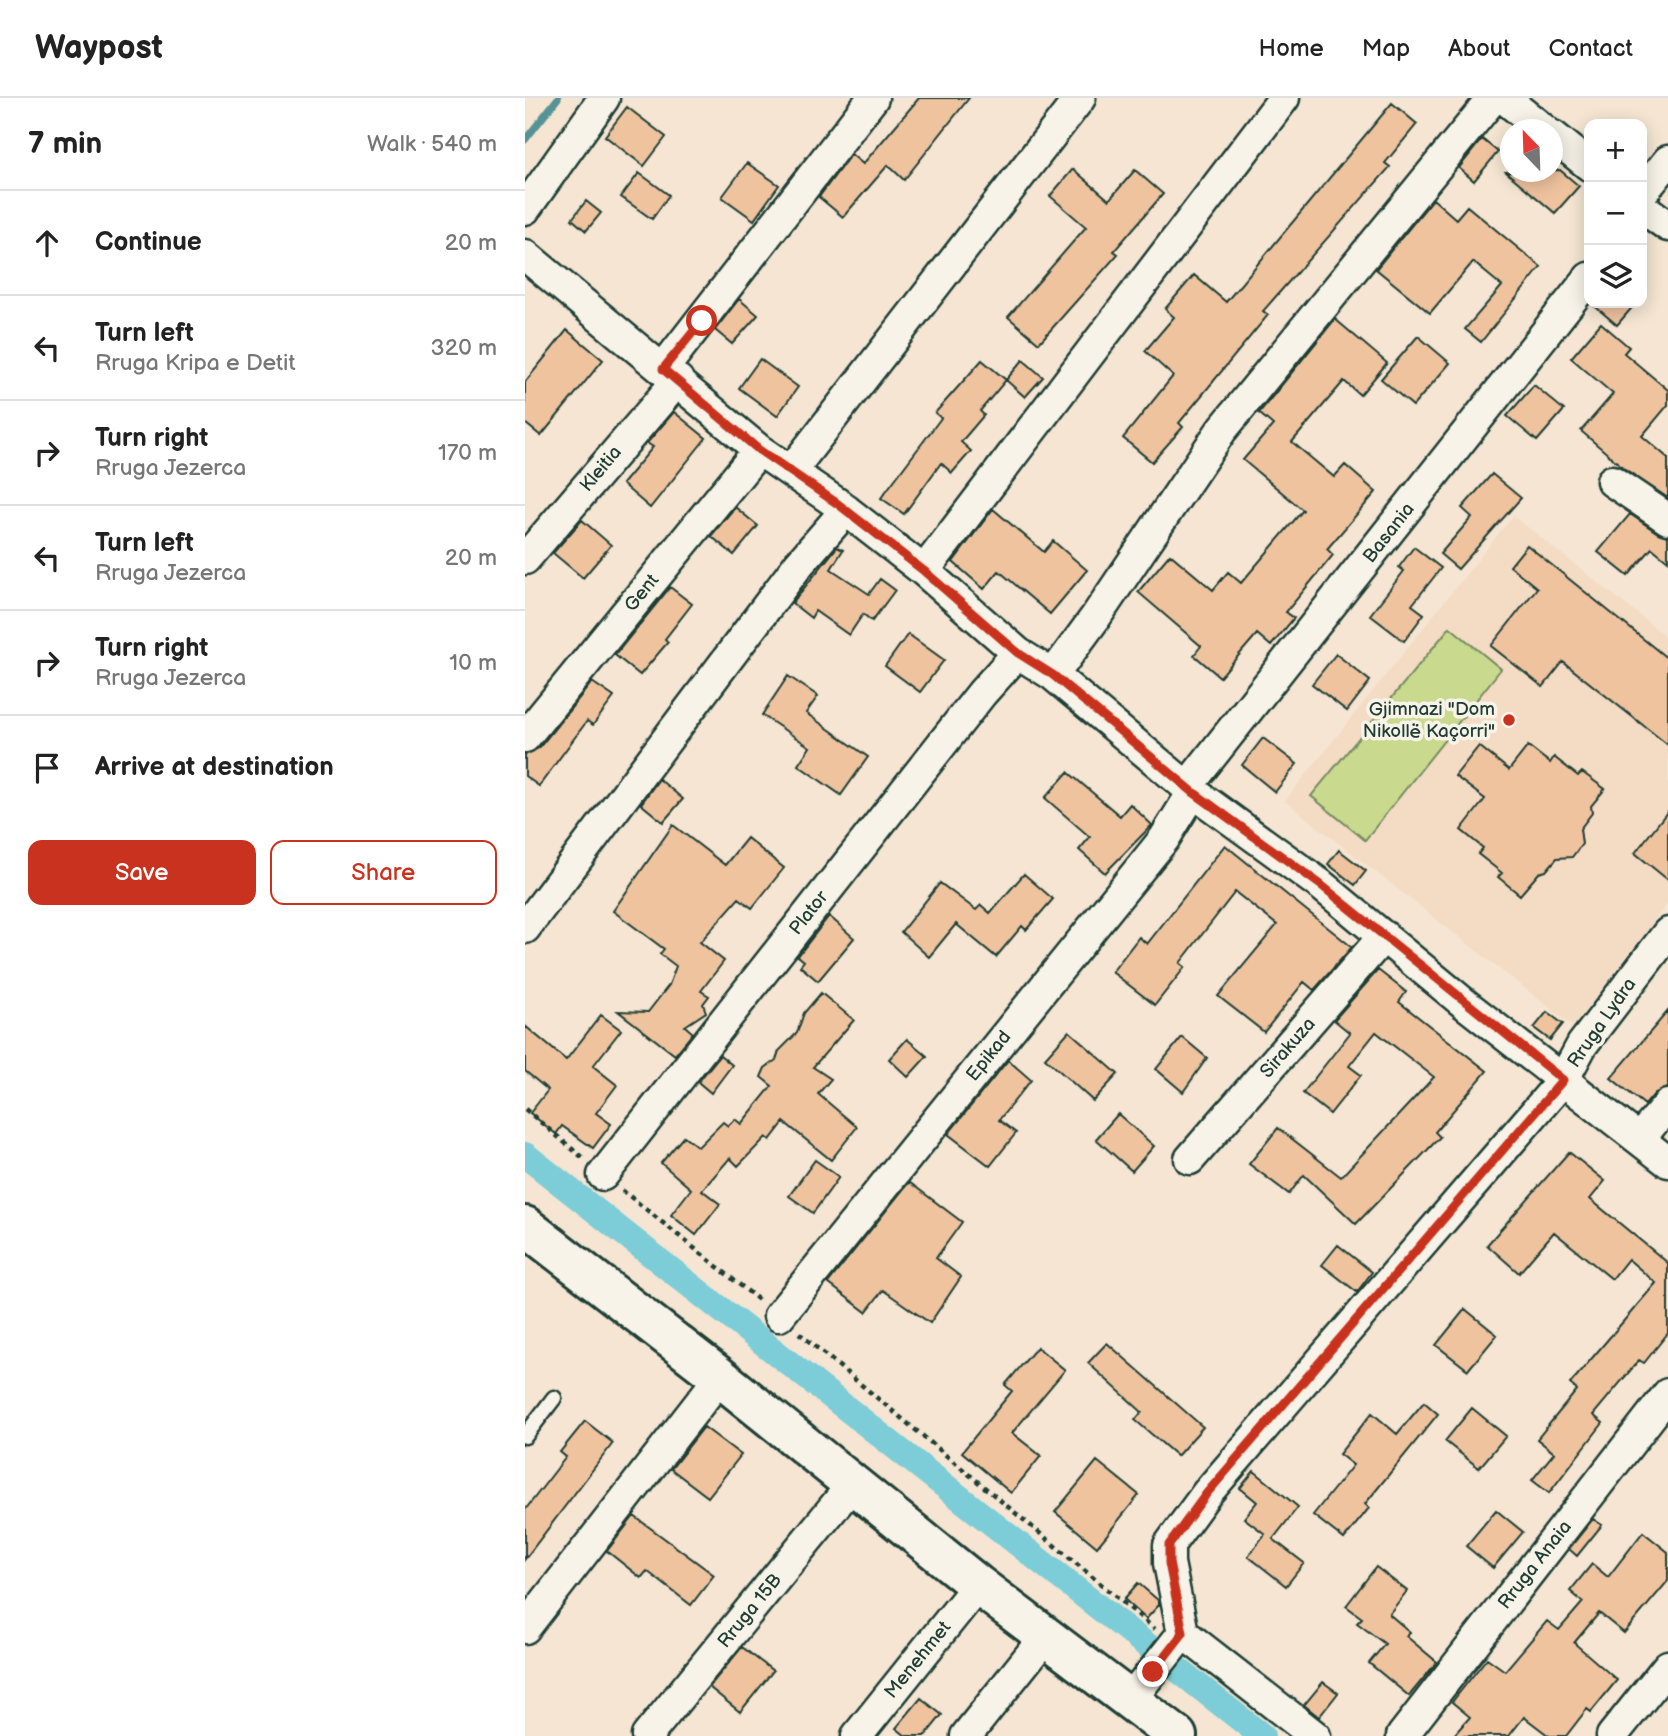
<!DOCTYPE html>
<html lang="en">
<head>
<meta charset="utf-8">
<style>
  :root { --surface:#fff; --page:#f6f6f6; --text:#222; --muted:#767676; --line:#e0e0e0; --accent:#c8321e }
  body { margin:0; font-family:"Balsamiq Sans",sans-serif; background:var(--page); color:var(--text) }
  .controls { position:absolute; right:21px; top:21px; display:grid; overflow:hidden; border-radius:14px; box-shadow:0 4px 18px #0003 }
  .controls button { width:63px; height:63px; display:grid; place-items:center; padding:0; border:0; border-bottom:2px solid var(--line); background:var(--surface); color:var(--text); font:35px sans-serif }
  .compass { position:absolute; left:975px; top:21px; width:63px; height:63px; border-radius:50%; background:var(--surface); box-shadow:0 4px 18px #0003; rotate:337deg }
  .stop { position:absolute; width:21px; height:21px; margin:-16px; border:5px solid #c8321e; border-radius:50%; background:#fff }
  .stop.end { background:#c8321e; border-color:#fff; box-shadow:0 2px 7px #0008 }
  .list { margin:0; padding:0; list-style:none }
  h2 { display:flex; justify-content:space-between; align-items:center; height:91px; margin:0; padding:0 28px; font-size:30px }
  h2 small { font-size:23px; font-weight:400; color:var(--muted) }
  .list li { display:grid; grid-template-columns:46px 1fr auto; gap:21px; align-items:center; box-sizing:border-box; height:105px; padding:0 28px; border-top:2px solid var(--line) }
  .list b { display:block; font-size:26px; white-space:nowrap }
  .list p { margin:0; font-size:23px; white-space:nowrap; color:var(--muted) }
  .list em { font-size:23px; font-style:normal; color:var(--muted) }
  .actions { display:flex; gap:14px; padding:21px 28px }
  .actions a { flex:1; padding:16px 0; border:2px solid var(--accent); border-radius:14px; text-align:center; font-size:24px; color:var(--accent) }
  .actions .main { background:var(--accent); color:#fff }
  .icon { flex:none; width:38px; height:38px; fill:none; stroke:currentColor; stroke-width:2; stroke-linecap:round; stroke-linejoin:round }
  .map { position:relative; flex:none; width:1143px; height:1638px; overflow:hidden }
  header { display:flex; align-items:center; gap:42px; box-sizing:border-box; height:98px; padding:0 35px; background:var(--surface); border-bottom:2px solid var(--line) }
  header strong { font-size:33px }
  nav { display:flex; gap:38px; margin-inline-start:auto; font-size:24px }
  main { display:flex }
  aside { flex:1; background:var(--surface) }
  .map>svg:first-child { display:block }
  .built { fill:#f4dbc3 }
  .green { fill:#c9d98e; stroke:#748b61; stroke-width:2 }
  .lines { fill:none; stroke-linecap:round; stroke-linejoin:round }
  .stream { stroke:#579396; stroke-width:7 }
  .canal { stroke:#7ccdd7; stroke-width:26 }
  .building { fill:#f0c39f; stroke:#1f3d34; stroke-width:2 }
  .lane-casing { stroke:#1f3d34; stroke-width:19 }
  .street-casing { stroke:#1f3d34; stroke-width:35 }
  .secondary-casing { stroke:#1f3d34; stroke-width:44 }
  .path { stroke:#1f3d34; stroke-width:4.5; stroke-dasharray:5 5; stroke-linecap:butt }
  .lane { stroke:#f7f3e8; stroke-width:14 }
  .street { stroke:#f7f3e8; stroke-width:30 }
  .secondary { stroke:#f7f3e8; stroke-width:38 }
  .route { stroke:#c8321e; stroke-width:9 }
  .poi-dot { fill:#c8321e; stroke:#f7f3e8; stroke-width:2.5 }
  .labels { text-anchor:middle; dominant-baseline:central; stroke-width:7; stroke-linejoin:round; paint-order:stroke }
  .street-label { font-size:19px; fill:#1f3d34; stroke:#f7f3e8 }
  .poi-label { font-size:19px; fill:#1f3d34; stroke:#f7f3e8; text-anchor:end }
</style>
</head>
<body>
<header>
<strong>Waypost</strong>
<nav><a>Home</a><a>Map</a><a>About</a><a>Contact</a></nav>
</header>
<main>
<aside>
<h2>7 min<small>Walk · 540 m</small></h2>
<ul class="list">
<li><svg class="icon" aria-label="ahead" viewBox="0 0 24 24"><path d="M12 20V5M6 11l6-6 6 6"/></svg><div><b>Continue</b></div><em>20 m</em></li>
<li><svg class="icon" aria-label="left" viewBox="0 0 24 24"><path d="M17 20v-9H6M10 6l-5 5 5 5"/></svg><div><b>Turn left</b><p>Rruga Kripa e Detit</p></div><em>320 m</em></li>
<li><svg class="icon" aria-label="right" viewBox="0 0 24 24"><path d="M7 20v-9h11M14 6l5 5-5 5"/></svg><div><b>Turn right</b><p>Rruga Jezerca</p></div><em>170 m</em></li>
<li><svg class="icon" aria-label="left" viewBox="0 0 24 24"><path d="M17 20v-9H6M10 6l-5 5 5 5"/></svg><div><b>Turn left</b><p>Rruga Jezerca</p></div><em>20 m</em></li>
<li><svg class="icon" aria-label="right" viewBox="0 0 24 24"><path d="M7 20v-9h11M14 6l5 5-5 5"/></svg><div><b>Turn right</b><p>Rruga Jezerca</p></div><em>10 m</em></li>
<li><svg class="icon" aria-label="arrive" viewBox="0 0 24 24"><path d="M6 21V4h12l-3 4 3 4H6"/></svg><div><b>Arrive at destination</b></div></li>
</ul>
<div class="actions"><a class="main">Save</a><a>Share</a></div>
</aside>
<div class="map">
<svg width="1143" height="1638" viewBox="0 0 1143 1638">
  <rect width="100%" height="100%" fill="#f5e5d2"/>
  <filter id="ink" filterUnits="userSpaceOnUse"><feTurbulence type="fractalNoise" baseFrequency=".0143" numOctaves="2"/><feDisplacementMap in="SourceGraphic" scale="14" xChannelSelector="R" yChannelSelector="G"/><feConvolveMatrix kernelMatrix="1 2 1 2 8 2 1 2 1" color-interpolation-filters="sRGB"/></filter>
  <g filter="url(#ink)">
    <path class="built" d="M988,418L1143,540V805L1048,928L760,703Z"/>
    <path class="green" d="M925,529L976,571L840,742L786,698Z"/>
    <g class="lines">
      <path class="stream" d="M0,42L33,0"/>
      <path class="canal" d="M0,1057L737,1638"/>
    </g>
    <path class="building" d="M394,0H444L379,82L363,67L318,119L294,99L326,56L338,66Z
      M867,5L892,26L860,65L865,69L738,213L743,217L654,325L658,329L627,364L598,340L648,278L620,253L649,219L640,211L669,177L701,204Z
      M102,9L141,39L119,68L80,38Z
      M957,41L973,54L949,83L934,70Z
      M222,65L254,87L229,122L197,99Z
      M548,71L584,102L610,72L638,96L589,153L593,156L514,245L483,219L561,129L525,98Z
      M1035,72L1054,88L1030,115L981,74Z
      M114,75L144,97L127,121L96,99Z
      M908,101L931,121L942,108L1016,169L956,244L940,231L977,188L948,164L905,215L851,171Z
      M61,103L76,115L61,133L47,121Z
      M214,201L233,217L207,246L190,232Z
      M1066,205H1111L1092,227Z
      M810,221L862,265L835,297L819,283L767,344L809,379L820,367L851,394L802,451L808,457L761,514L769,520L746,548L732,536L695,579L669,557L676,548L613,494L645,456L688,492L703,474L716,485L778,412L718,362L748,327L734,315Z
      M1076,225L1104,249L1099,255L1143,292V307L1117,338L1143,360V400L1100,371L1056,333L1088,296L1046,260Z
      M42,232L78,262L16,338L0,325V284Z
      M893,238L925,265L888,308L856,281Z
      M235,261L273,289L252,318L214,290Z
      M457,262L481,282L455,313L459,317L436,344L446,353L427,375L416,365L379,416L356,400L416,320L410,315Z
      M498,262L518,279L500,299L481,282Z
      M1009,287L1039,312L1012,343L982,318Z
      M149,314L181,340L125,410L97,386L128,349L122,345Z
      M967,376L996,400L933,471L915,456L947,419L937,410Z
      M210,409L233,428L209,457L186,438Z
      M468,411L519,454L528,443L562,472L525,516L474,473L459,491L428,464Z
      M1105,416L1133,435L1143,438V463L1127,450L1103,478L1073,454Z
      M57,422L86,447L58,480L28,455Z
      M1002,447L1143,561V647L1038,564L1018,589L966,548L1012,490L985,468Z
      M312,449L318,452L306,471L344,496L355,481L370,492L347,523L338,516L324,537L290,513L286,520L267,505Z
      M889,449L916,470L887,507L899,516L879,543L845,517L879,473L874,469Z
      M145,489L167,506L140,541L143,544L115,577L90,557Z
      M383,536L419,562L395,594L360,568Z
      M811,556L845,583L822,613L787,586Z
      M263,578L293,598L281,615L343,659L316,697L273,667L285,649L237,617Z
      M67,584L89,599L68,627L62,623L14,688L0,678V656L14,650Z
      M738,640L772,666L750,694L717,667Z
      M954,648L984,672L1003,648L1025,665L1029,659L1053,678L1057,674L1080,691L1066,708L1067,715L1055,731L1057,746L1047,759L1032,760L1021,773L1014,775L995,797L973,779L977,775L953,756L958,750L936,732L960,701L930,678Z
      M543,674L595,718L605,706L627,727L580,775L554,752L565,739L520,700Z
      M134,681L158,701L138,724L116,706Z
      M1143,713V782L1110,755Z
      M148,727L200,767L222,740L259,770L227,810L214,800L175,844L199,863L176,893L184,898L178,906L181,914L160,928L168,935L150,957L93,913L123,914L144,887L151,868L135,856L139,851L88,813Z
      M700,747L827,849L789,892L779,884L739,934L693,898L752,827L710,794L655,865L660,869L630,907L587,874L614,839L622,846Z
      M814,752L841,773L830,787L803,766Z
      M499,776L528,801L501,832L497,828L471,859L431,826L404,859L376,834L415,785L451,812L456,807L465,815Z
      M304,818L329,840L293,883L275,868L279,863L273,858Z
      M853,872L881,894L874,904L962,973L910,1034L915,1039L831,1126L779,1077L764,1096L724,1066L753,1030L816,1079L909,979L851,934L824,968L836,977L805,1016L778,995L825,935L809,922Z
      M296,895L329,922L288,969L306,981L293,996L332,1029L306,1062L259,1024L245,1042L241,1039L213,1068L205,1060L177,1092L195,1106L171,1137L146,1117L166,1091L136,1065L159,1038L173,1049L198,1024L203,1028L210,1021L216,1026L247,988L236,979L240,970L251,962L254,953L272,935L279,915Z
      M1143,913V990L1130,995L1120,1007L1086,980Z
      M1022,914L1038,926L1025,942L1009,930Z
      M76,917L96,932L68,968L92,987L71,1015L86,1026L68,1050L37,1028L31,1036L5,1015L23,992L0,973V928L41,962Z
      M544,933L593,976L568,1003L520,960Z
      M657,939L682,960L658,994L631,971Z
      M382,941L402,958L383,979L364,961Z
      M195,957L207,967L186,995L173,984Z
      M483,962L506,982L474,1022L491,1035L465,1068L423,1036Z
      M593,1016L629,1048L607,1073L571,1041Z
      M1044,1054L1080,1083L1065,1101L1143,1165V1235L1119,1265L1114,1262L1068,1317L1078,1325L1024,1395L1007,1382L1029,1355L1012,1341L1052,1292L1045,1286L1131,1185L1103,1161L1087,1181L1029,1134L994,1175L962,1147Z
      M290,1062L314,1079L288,1115L264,1098Z
      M384,1084L437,1124L411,1160L436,1179L405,1225L358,1192L341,1214L303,1185Z
      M813,1147L847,1174L832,1194L797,1167Z
      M940,1211L972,1237L943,1272L911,1247Z
      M582,1245L678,1329L652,1358L610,1322L617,1314L563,1265Z
      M512,1249L540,1272L487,1335L516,1358L486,1395L437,1354L487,1293L480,1287Z
      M899,1304L913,1316L840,1406L844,1410L819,1441L788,1417L828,1367L814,1356L847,1315L872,1336Z
      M947,1310L981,1338L954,1370L920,1343Z
      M60,1323L88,1345L0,1461V1412L41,1359L35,1354Z
      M179,1329L216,1357L183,1399L146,1371Z
      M572,1363L614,1397L572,1449L530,1414Z
      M729,1373L773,1409L748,1441L779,1465L761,1488L723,1458L740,1436L719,1420L732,1404L715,1390Z
      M971,1412L998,1434L968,1470L941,1448Z
      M109,1418L189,1477L166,1507L122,1473L116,1480L82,1453Z
      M1068,1421L1077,1427L1052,1458L1044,1451Z
      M1118,1434L1143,1454V1483L1099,1535L1074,1515L1049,1545L1092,1582L1066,1614L1062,1611L1041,1638H1024L999,1619L984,1638H928L945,1619L927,1604L962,1560L980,1573L1022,1523L1034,1532L1058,1504L1045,1493L1067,1466L1083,1479Z
      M851,1469L882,1493L864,1516L885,1534L881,1538L912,1564L884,1598L844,1565L860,1546L832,1525L837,1520L821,1508Z
      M613,1485L634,1503V1507L621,1521L599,1501Z
      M217,1549L248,1573L215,1614L184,1589Z
      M798,1584L813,1595L794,1619L779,1607Z
      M396,1600L417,1617L400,1638H381L371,1630Z"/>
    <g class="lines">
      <defs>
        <path id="lane" d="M0,1338L29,1300"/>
        <path id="street" d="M979,0L1019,32
          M1028,38L1064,67
          M1117,95L1143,63
          M1117,109L1143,128
          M0,111L79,0
          M0,157L234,352L313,406L399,473L493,555L528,577L668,694L796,787L940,906L1143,1064
          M138,271L348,0
          M266,373L555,0
          M1087,383L1143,421
          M0,461L153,282
          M399,473L759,0
          M528,577L570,520L696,333L968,0
          M0,639L234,352
          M662,689L1064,180
          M0,830L274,466L321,412
          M1114,1041L1143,1007
          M665,1061L859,838
          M78,1077L457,595L493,555
          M254,1218L639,741L668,694
          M0,1530L195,1279
          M658,1535L790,1638
          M605,1602L658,1535L644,1465V1447L682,1395L1038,982L1057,947L1143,835
          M122,1638L327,1387
          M332,1638L453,1487
          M441,1638L520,1539
          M877,1638L1143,1296
          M1087,1638L1143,1568"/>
        <path id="secondary" d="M0,1128L195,1279L453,1487L652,1638"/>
      </defs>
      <use href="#lane" class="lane-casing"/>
      <use href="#street" class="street-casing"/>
      <use href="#secondary" class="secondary-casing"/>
      <path class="path" d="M0,1011L58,1060
        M97,1092L235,1203
        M274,1235L630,1531"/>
      <use href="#lane" class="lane"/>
      <use href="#street" class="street"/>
      <use href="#secondary" class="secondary"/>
    </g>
  </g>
  <g class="lines" filter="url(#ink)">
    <path class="route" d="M177,223L138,271L234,352L313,406L399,473L493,555L528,577L668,694L796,787L1038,982L682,1395L644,1447V1465L658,1535L628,1574"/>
  </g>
  <circle class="poi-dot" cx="984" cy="622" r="7"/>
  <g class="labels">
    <g class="street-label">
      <text transform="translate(76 371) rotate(-50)">Kleitia</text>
      <text transform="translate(864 435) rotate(-52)">Basania</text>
      <text transform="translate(117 495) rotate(-51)">Gent</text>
      <text transform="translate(284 815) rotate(-52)">Plator</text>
      <text transform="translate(1077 925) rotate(-55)">Rruga Lydra</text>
      <text transform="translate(763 950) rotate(-49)">Sirakuza</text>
      <text transform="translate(464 958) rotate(-51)">Epikad</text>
      <text transform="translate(1010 1467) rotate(-52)">Rruga Anaia</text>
      <text transform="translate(225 1513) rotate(-51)">Rruga 15B</text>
      <text transform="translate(393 1562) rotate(-51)">Menehmet</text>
    </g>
    <g class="poi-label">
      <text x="970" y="611">Gjimnazi "Dom<tspan x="970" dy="22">Nikollë Kaçorri"</tspan></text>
    </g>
  </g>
</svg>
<div class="controls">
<button>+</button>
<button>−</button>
<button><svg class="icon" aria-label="layers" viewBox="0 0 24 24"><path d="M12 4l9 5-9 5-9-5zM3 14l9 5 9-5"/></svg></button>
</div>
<svg class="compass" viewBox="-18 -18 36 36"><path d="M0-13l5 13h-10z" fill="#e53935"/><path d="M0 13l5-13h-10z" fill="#767676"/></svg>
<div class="stop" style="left:177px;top:223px"></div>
<div class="stop end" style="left:628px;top:1574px"></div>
</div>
</main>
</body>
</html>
